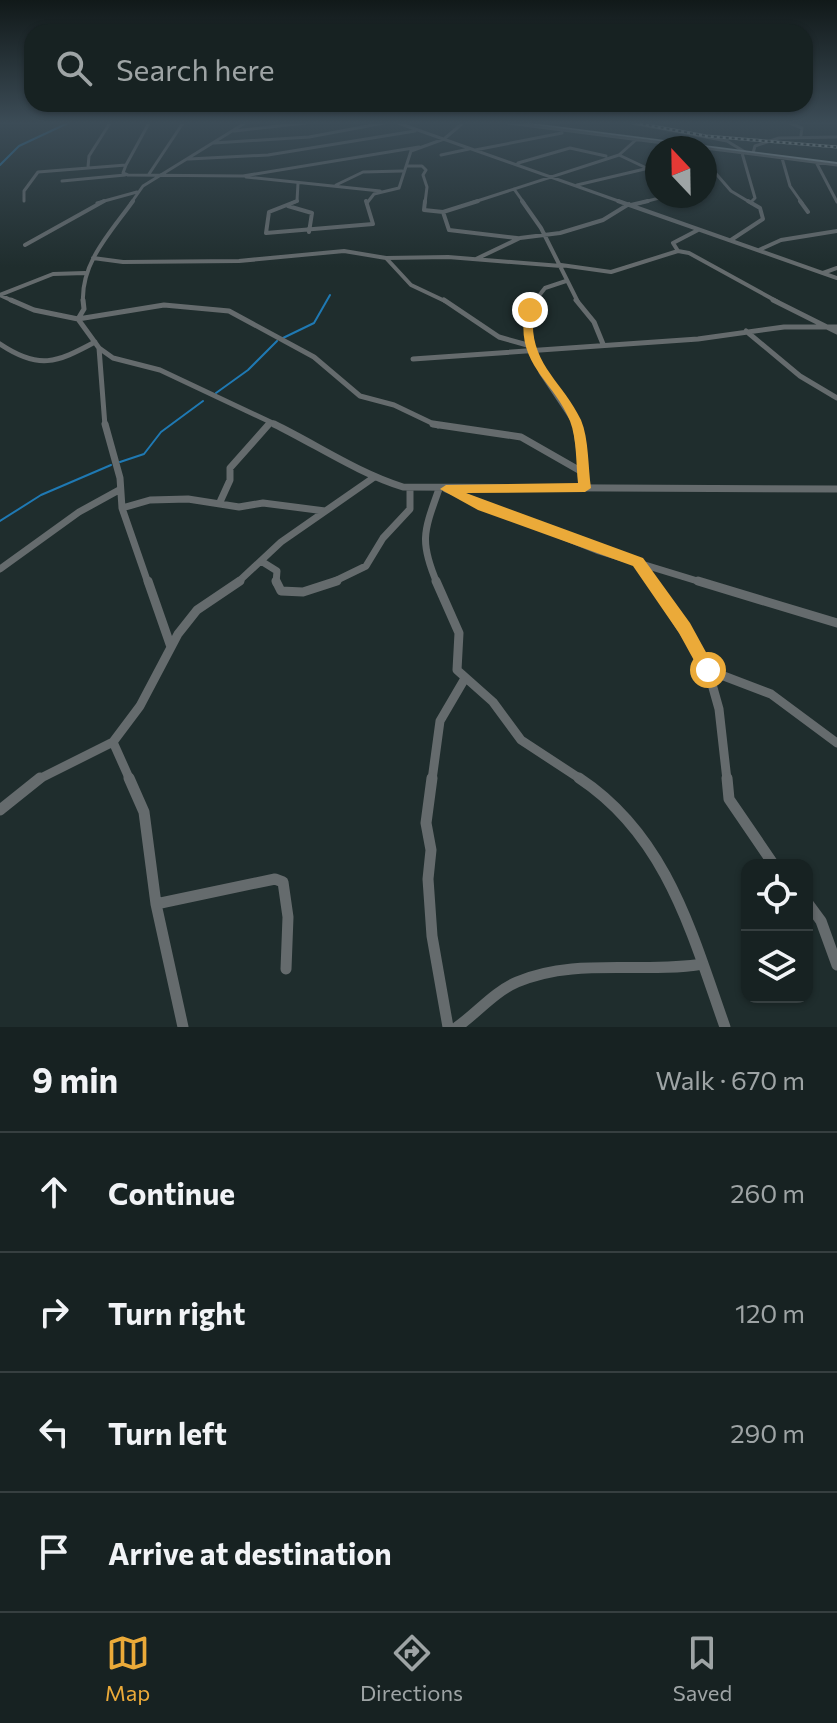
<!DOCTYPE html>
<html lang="en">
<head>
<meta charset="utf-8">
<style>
  :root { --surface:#172222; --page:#242f2f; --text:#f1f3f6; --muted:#9ea4a5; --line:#363f40; --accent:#ebaa39 }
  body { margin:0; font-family:Commissioner,sans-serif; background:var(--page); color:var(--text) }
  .controls { position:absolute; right:24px; bottom:24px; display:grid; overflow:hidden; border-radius:16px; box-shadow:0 2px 6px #0004 }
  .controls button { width:72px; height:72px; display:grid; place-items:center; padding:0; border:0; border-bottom:2px solid var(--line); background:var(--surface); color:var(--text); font:40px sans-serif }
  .compass { position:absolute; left:645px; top:136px; width:72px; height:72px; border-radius:50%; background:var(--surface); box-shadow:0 2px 6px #0004; rotate:338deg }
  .stop { position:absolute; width:24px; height:24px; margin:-18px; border:6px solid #ebaa39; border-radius:50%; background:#fff }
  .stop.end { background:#ebaa39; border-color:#fff; box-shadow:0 2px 8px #0008 }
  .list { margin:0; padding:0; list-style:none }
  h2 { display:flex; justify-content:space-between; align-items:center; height:104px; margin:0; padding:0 32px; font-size:34px }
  h2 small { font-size:26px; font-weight:400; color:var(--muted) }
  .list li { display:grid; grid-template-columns:52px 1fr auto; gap:24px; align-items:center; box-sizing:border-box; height:120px; padding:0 32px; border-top:2px solid var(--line) }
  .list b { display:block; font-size:30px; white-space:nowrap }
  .list em { font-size:26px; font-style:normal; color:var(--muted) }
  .icon { flex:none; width:44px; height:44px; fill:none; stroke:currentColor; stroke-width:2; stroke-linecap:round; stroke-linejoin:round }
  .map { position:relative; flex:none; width:837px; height:1027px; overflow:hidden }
  .search { position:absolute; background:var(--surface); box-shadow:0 2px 6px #0004; left:24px; right:24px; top:24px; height:88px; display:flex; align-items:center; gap:20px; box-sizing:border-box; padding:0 28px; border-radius:24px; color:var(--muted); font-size:30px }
  .sheet { height:584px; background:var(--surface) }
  nav { display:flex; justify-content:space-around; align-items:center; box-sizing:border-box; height:112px; border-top:2px solid var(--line); background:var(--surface); font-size:22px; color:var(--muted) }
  nav a { display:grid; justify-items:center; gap:4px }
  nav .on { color:var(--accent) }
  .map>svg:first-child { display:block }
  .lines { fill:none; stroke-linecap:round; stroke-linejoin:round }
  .stream { stroke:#1f79b3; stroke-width:2 }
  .minor-far5 { stroke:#656b6d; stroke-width:3 }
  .minor-far4 { stroke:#656b6d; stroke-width:4 }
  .minor-far3 { stroke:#656b6d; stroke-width:5 }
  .minor-far2 { stroke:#656b6d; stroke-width:7 }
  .minor-far1 { stroke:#656b6d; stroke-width:9 }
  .minor { stroke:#656b6d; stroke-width:11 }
  .primary { fill:#9facb0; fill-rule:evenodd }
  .rail-casing { stroke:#c0cac9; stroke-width:3 }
  .rail { stroke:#162423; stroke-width:2; stroke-dasharray:3; stroke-linecap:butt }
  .route { fill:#ebaa39 }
</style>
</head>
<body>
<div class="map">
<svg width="837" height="1027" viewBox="0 0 837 1027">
  <rect width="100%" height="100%" fill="#1f2d2d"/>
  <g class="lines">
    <path class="stream" d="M0,165L19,146L68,123
      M283,338L314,323L330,295
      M216,393L248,370L277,341
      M120,462L144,454L161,432L203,401
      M0,521L41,495L111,465"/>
    <path class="minor-far5" d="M398,123L624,203
      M508,123L702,148
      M632,123L727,141L745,152
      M790,123L802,128L801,135
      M234,131L306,123
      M214,143L309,137L384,123
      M705,148L837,165
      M475,150L562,133
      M742,153L755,198L751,202
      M753,153L755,146L779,138L837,137
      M441,155L469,149
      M619,155L657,173
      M782,158L790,186L802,203
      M189,159L268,155L415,131
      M705,161L731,191L751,203
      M816,162L837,202
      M518,163L570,148L606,156
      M126,165L149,123
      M406,166H422L426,170L423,175L427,187L425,203
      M88,167L89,156L110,123
      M149,174L183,123
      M246,177L380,191
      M62,181L125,175
      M336,185L363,172L402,171
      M577,185L649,168
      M514,189L524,203
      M24,201V191L38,172L126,165L123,173L128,175L243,176L419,147
      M97,203L137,192
      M131,203L143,186L245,123
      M292,203L297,201L298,183
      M367,203L374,194L399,188L411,151L444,139L463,123
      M471,203L619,155L638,138
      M640,203L667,196"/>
    <path class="minor-far4" d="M297,201L269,212L266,233L373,224L366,201
      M425,201L424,210L443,212L478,201
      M522,201L541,228L578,302
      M618,201L837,278
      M800,201L808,212
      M631,205L648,201
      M288,206L312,213L309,232
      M443,212L449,230L517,238
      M731,240L763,219L760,208L748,201
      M25,245L104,201
      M759,250L781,240L837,231
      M678,251L689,253L778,302
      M93,258L123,262L239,261L344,251L386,258L448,257L561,266
      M386,258L411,285L447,302
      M476,259L520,238L560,233L603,220L629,204
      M561,265L611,272L678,251L673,243L698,230
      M823,273L837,268
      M0,295L15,302
      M0,295L53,274L85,273
      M83,302C81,262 111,232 133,201
      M534,302L545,288L566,281"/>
    <path class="minor-far3" d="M11,300L34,310L78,319L164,305L229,311L314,357L360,396L394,405L438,426
      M444,300L499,337L531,346
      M576,300L594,322L603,344
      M773,300L837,332
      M78,319L99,348L113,358L160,370L279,426
      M78,319L84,309L83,300
      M746,331L800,376L837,398
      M0,344C39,370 56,363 95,342
      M99,348L105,426
      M533,349L529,327L536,300
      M535,351L541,372L577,426
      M413,359L698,339L784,327H837
      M267,426L270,423"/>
    <path class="minor-far2" d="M105,424L120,478L122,508L148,583
      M274,424C317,445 358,473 403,487L837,489
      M433,424L521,437L584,473
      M576,424L585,488
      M446,489L599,551L704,583
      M220,502L230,480V468L269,424
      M122,508L150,500L188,499L239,507L263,503L325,511
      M261,561L277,571L276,583
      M638,562L653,583
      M0,569L79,512L119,490
      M237,583L281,542L373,478
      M331,583L366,566L383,538L410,509V488
      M437,583C419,541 424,531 439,489"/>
    <path class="minor-far1" d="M148,581L171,647
      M276,581L281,591L303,592L337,581
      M436,581L459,633L457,670L493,702L521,740L582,780
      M651,581L708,670L719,709L727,780
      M698,581L837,623
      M708,670L771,694L837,743
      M113,742L130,780
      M37,780L113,742L140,706L178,634L197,610L240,581
      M432,780L440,721L464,680"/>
    <path class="minor" d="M129,778L144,812L156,904L183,1027
      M432,778L426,823L431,850L428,879L432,936L448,1027
      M579,778C667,836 692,934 725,1027
      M727,778L729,799L774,865
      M0,810L40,778
      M807,902L821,921L837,965
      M156,904L275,879L283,882L288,917L286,969
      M457,1027C477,1013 494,992 517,982C575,957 642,974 703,964"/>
    <path class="primary" d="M518,123H532L837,162V164Z"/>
    <defs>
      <path id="rail" d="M637,123L706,136L837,147"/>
    </defs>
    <use href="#rail" class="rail-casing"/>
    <use href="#rail" class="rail"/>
  </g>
  <linearGradient id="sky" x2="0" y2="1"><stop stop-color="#111919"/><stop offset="0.46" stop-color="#3c4c57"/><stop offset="1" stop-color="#3c4c57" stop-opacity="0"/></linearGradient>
  <rect width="837" height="267" fill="url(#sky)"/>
  <path class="route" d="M530,307L534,310C526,362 562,380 581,420C589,439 588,468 591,488L585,492L466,493L643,558L690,623L713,665V675H702L679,633L633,566L478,510L440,489L446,485L578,483C576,465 577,439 570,421C553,379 515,365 525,310Z"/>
</svg>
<div class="controls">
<button><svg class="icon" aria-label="locate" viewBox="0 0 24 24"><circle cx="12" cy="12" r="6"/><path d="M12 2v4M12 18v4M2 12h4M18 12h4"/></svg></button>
<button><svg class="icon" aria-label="layers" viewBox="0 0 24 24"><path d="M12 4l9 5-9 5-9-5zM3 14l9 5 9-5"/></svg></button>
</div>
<svg class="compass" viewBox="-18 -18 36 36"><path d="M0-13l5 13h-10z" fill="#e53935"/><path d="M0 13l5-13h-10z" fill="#9ea4a5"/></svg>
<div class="stop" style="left:708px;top:670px"></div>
<div class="stop end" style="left:530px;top:310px"></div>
<div class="search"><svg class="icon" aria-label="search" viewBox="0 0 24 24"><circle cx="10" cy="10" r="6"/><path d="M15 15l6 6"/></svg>Search here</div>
</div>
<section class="sheet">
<h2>9 min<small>Walk · 670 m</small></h2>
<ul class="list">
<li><svg class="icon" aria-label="ahead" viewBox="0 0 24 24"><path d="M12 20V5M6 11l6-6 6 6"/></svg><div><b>Continue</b></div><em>260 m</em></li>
<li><svg class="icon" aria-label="right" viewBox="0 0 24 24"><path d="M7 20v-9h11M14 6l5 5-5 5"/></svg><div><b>Turn right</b></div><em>120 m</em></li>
<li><svg class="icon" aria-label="left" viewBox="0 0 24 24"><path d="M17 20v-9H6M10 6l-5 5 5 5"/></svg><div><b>Turn left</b></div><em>290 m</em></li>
<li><svg class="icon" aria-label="arrive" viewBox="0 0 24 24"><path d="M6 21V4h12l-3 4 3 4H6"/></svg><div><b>Arrive at destination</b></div></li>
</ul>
</section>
<nav>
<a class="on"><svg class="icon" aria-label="map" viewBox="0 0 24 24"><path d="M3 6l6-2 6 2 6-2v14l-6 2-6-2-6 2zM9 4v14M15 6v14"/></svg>Map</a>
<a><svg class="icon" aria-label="directions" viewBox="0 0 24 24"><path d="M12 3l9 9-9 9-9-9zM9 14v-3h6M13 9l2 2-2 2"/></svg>Directions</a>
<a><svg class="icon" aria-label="saved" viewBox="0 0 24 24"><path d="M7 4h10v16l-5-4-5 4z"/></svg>Saved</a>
</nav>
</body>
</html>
